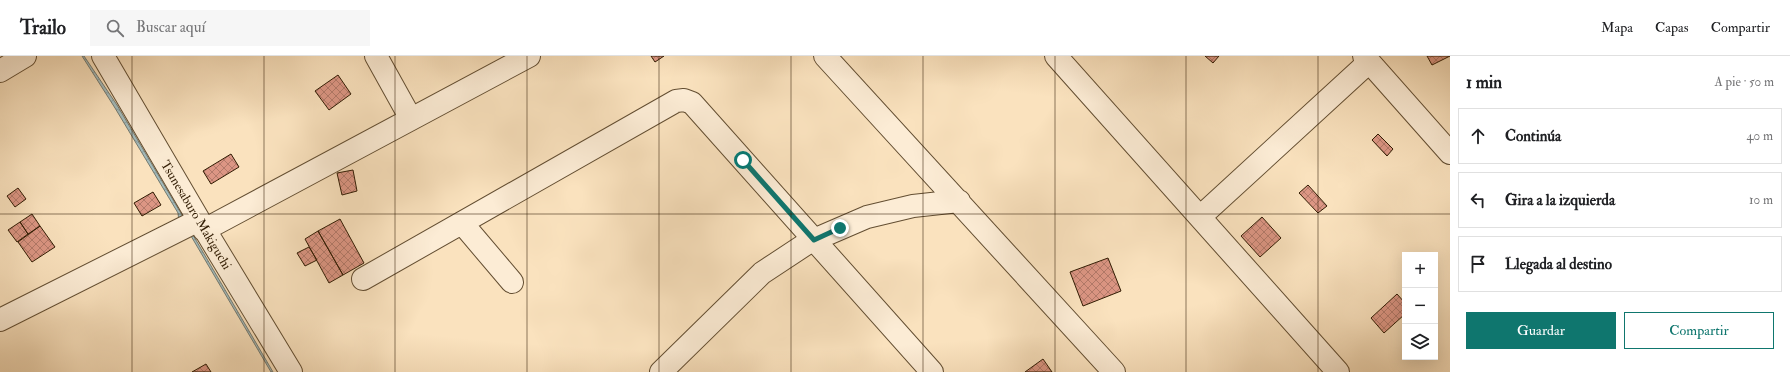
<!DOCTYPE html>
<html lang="es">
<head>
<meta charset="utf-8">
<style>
  :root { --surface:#fff; --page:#f6f6f6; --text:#202124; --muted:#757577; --line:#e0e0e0; --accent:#0f766e }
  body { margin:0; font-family:"IM FELL Double Pica",serif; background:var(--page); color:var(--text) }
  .controls { position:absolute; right:12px; bottom:12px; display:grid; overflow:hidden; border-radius:0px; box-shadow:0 4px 16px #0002 }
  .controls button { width:36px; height:36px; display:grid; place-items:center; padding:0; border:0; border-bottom:1px solid var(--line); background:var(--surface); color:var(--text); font:20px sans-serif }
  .stop { position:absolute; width:12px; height:12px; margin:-9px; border:3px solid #0f766e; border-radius:50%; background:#fff }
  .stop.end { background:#0f766e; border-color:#fff; box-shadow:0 1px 4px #0008 }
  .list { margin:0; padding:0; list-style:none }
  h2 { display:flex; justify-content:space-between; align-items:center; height:52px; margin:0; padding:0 16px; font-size:17px }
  h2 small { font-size:13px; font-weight:400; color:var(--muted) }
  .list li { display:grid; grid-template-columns:26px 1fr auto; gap:12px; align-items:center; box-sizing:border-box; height:56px; margin:0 8px 8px; padding:0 8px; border:1px solid var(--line); border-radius:0px }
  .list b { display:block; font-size:15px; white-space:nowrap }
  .list em { font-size:13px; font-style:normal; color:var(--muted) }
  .actions { display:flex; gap:8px; padding:12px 16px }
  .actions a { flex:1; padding:9px 0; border:1px solid var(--accent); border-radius:0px; text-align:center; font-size:14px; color:var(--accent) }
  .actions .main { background:var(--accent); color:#fff }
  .icon { flex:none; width:22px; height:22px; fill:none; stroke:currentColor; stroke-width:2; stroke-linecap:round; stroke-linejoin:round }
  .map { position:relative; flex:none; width:1450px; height:316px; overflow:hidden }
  header { display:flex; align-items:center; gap:24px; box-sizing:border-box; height:56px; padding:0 20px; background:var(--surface); border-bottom:1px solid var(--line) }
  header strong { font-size:19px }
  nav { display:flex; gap:22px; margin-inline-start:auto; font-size:14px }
  .search { width:280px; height:36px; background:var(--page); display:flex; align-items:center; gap:10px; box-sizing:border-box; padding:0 14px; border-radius:0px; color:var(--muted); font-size:15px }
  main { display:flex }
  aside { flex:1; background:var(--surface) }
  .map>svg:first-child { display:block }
  .water { fill:url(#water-waves); stroke:#757b72 }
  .building { fill:url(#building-cross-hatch); stroke:#311c03 }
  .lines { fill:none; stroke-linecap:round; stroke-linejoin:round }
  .minor-casing { stroke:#634e32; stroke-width:24 }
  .minor { stroke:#fcecd5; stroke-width:22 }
  .route { stroke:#0f766e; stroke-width:5 }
  .grid { fill:none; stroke:#311c03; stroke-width:1; stroke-opacity:0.55 }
  .labels { text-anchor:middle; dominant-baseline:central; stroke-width:3.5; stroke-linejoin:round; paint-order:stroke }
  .street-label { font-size:13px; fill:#311c03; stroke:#fcecd5 }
</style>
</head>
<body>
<header>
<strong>Trailo</strong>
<div class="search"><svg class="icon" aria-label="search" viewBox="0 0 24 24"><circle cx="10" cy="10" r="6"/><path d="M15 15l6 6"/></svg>Buscar aquí</div>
<nav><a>Mapa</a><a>Capas</a><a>Compartir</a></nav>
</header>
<main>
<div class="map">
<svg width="1450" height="316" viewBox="0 0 1450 316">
  <defs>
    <pattern id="water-waves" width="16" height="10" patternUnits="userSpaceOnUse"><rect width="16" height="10" fill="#a3bbbc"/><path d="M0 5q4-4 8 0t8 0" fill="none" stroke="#8da0a0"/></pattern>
    <pattern id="building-cross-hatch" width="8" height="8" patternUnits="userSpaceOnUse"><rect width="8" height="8" fill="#dc9684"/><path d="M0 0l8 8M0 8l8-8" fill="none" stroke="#b37a6a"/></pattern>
  </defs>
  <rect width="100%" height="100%" fill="#fae2be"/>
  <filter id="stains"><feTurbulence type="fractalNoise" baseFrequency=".005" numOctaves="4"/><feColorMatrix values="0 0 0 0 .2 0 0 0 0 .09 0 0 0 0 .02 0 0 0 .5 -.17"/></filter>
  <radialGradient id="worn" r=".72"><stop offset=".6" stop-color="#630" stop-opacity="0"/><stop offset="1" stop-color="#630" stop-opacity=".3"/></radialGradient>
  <path class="water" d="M82,0H84L117,49L179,154L184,162L179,166L178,157L115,52Z
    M193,179L273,316H271L191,180Z"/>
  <path class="building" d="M651,0H664L655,6Z
    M1205,0H1219L1213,7Z
    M1427,0H1450L1432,9Z
    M338,19L351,38L329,54L315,35Z
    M1378,78L1393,93L1387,100L1372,84Z
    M231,98L239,111L211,128L203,115Z
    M353,114L357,135L342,139L337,117Z
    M1308,129L1327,150L1318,157L1299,137Z
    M18,132L26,143L15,151L7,140Z
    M153,136L161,149L142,160L134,147Z
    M32,158L40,170L28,178L20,166Z
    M1262,161L1281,182L1260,201L1241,180Z
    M340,163L364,207L343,219L318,175Z
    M20,166L28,178L17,186L8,174Z
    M40,170L55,191L32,206L18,186Z
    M318,175L343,219L329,227L305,183Z
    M309,191L317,204L305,210L297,197Z
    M1108,202L1121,235L1083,250L1070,216Z
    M1397,238L1405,247V258L1384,277L1371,262Z
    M1043,303L1052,316H1025Z
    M206,308L211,316H192Z"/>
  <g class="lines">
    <defs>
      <path id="minor" d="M103,0L199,164L291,316
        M376,0L411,63
        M825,0L1114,316
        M1056,0L1338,316
        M1364,0L1450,97
        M0,15L25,0
        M1200,161L1369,6
        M462,167L512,226
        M204,174L529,0
        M363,223L676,45L684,44L692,47L932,316
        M0,264L199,164
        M661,316L762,217L809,186L867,161L913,150L959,145"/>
    </defs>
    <use href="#minor" class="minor-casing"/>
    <use href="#minor" class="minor"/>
  </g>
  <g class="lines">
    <path class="route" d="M743,104L814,184L840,172"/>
  </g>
  <path class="grid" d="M132,0V316M264,0V316M395,0V316M527,0V316M659,0V316M791,0V316M923,0V316M1055,0V316M1186,0V316M1318,0V316M0,158H1450"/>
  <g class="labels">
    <g class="street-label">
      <text transform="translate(196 159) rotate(59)">Tsunesaburo Makiguchi</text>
    </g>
  </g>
  <rect width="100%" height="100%" filter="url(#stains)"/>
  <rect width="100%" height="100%" fill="url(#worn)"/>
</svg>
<div class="controls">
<button>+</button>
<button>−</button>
<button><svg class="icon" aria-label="layers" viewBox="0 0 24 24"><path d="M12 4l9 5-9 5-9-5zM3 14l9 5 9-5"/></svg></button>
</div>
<div class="stop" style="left:743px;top:104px"></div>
<div class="stop end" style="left:840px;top:172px"></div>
</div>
<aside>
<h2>1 min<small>A pie · 50 m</small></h2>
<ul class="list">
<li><svg class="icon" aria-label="ahead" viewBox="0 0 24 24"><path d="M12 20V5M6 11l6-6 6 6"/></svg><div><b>Continúa</b></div><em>40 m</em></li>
<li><svg class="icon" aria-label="left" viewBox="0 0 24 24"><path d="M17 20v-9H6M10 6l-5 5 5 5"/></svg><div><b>Gira a la izquierda</b></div><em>10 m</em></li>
<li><svg class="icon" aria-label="arrive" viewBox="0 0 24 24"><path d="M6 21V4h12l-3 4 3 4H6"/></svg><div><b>Llegada al destino</b></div></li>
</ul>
<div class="actions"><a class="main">Guardar</a><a>Compartir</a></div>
</aside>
</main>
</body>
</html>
